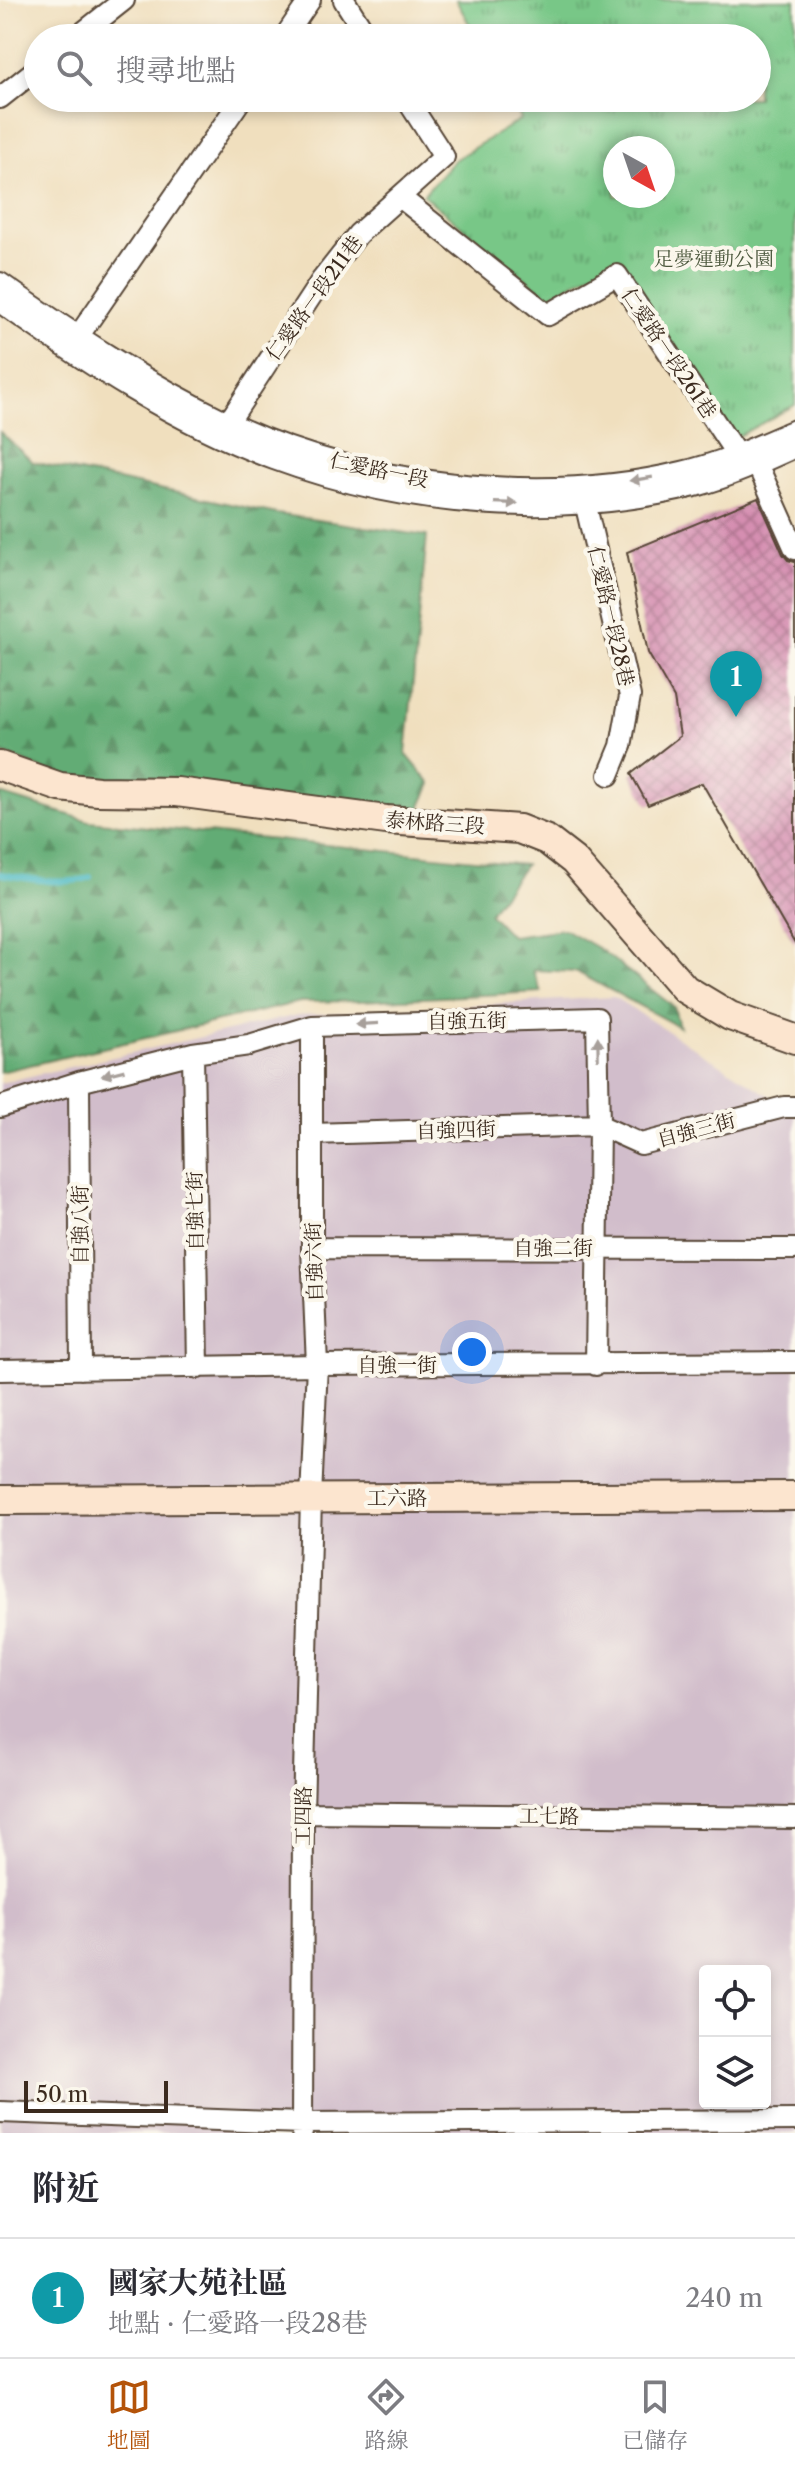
<!DOCTYPE html>
<html lang="zh-TW">
<head>
<meta charset="utf-8">
<style>
  :root { --surface:#fff; --page:#f7f7f7; --text:#2b2b33; --muted:#7c7c81; --line:#e1e1e2; --accent:#b45309 }
  body { margin:0; font-family:"Libre Caslon Text","Noto Serif TC",serif; background:var(--page); color:var(--text) }
  .controls { position:absolute; right:24px; bottom:24px; display:grid; overflow:hidden; border-radius:8px; box-shadow:0 4px 12px #0003 }
  .controls button { width:72px; height:72px; display:grid; place-items:center; padding:0; border:0; border-bottom:2px solid var(--line); background:var(--surface); color:var(--text); font:40px sans-serif }
  .compass { position:absolute; left:603px; top:136px; width:72px; height:72px; border-radius:50%; background:var(--surface); box-shadow:0 4px 12px #0003; rotate:140deg }
  .scale { position:absolute; left:24px; bottom:20px; width:144px; box-sizing:border-box; padding-left:8px; border:4px solid #3b2a1e; border-top:0; font-size:22px; line-height:28px; white-space:nowrap; color:#3b2a1e; -webkit-text-stroke:6px #fbf7ec; paint-order:stroke }
  .you { position:absolute; left:472px; top:1352px; width:28px; height:28px; margin:-20px; border:6px solid #fff; border-radius:50%; background:#1a73e8; box-shadow:0 0 0 12px #1a73e833 }
  .badge { display:grid; place-items:center; width:52px; height:52px; border-radius:50%; background:var(--accent); color:#fff; font-size:26px; font-weight:700 }
  .pin { position:absolute; translate:-50% -66px; filter:drop-shadow(0 2px 4px #0008) }
  .pin::after { content:''; position:absolute; top:42px; width:28px; height:24px; background:inherit; clip-path:polygon(0 0,100% 0,50% 100%) }
  .list { margin:0; padding:0; list-style:none }
  h2 { display:flex; justify-content:space-between; align-items:center; height:104px; margin:0; padding:0 32px; font-size:34px }
  h2 small { font-size:26px; font-weight:400; color:var(--muted) }
  .list li { display:grid; grid-template-columns:52px 1fr auto; gap:24px; align-items:center; box-sizing:border-box; height:120px; padding:0 32px; border-top:2px solid var(--line) }
  .list b { display:block; font-size:30px; white-space:nowrap }
  .list p { margin:0; font-size:26px; white-space:nowrap; color:var(--muted) }
  .list em { font-size:26px; font-style:normal; color:var(--muted) }
  .icon { flex:none; width:44px; height:44px; fill:none; stroke:currentColor; stroke-width:2; stroke-linecap:round; stroke-linejoin:round }
  .map { position:relative; flex:none; width:795px; height:2133px; overflow:hidden }
  .search { position:absolute; background:var(--surface); box-shadow:0 4px 12px #0003; left:24px; right:24px; top:24px; height:88px; display:flex; align-items:center; gap:20px; box-sizing:border-box; padding:0 28px; border-radius:44px; color:var(--muted); font-size:30px }
  .sheet { height:224px; background:var(--surface) }
  nav { display:flex; justify-content:space-around; align-items:center; box-sizing:border-box; height:112px; border-top:2px solid var(--line); background:var(--surface); font-size:22px; color:var(--muted) }
  nav a { display:grid; justify-items:center; gap:4px }
  nav .on { color:var(--accent) }
  .map>svg:first-child { display:block }
  .industrial { fill:#d1bdcb; fill-rule:evenodd }
  .forest { fill:url(#forest-firs); stroke:#4e6b49; stroke-width:2 }
  .park { fill:url(#park-tufts); stroke:#5a7852; stroke-width:2; fill-rule:evenodd }
  .lines { fill:none; stroke-linecap:round; stroke-linejoin:round }
  .stream { stroke:#4cbac4; stroke-width:6 }
  .building { fill:url(#building-cross-hatch) }
  .street-casing { stroke:#564536; stroke-width:24 }
  .secondary-casing { stroke:#564536; stroke-width:32 }
  .street { stroke:#fff; stroke-width:20 }
  .secondary { stroke:#fce5cf; stroke-width:28 }
  .oneway { fill:#a79f9a }
  .labels { text-anchor:middle; dominant-baseline:central; stroke-width:8; stroke-linejoin:round; paint-order:stroke }
  .park-label { font-size:20px; fill:#4d593e; stroke:#fbf7ec }
  .street-label { font-size:20px; fill:#3b2a1e; stroke:#fbf7ec }
</style>
</head>
<body>
<div class="map">
<svg width="795" height="2133" viewBox="0 0 795 2133">
  <defs>
    <pattern id="forest-firs" width="22" height="20" patternUnits="userSpaceOnUse" patternTransform="scale(2)"><rect width="22" height="20" fill="#62ac74"/><path d="M5 1l3.5 6h-7zM16 11l3.5 6h-7z" fill="#528c5f"/></pattern>
    <pattern id="park-tufts" width="24" height="20" patternUnits="userSpaceOnUse" patternTransform="scale(2)"><rect width="24" height="20" fill="#78c787"/><path d="M3 7l-1-3M5 7V3M7 7l1-3M15 17l-1-3M17 17v-4M19 17l1-3" fill="none" stroke="#64a26e"/></pattern>
    <pattern id="building-cross-hatch" width="8" height="8" patternUnits="userSpaceOnUse" patternTransform="scale(2)"><rect width="8" height="8" fill="#d58eb1"/><path d="M0 0l8 8M0 8l8-8" fill="none" stroke="#ae748f"/></pattern>
  </defs>
  <rect width="100%" height="100%" fill="#fbf7ec"/>
  <filter id="ink" filterUnits="userSpaceOnUse"><feTurbulence type="fractalNoise" baseFrequency=".0125" numOctaves="2"/><feDisplacementMap in="SourceGraphic" scale="16" xChannelSelector="R" yChannelSelector="G"/><feConvolveMatrix kernelMatrix="1 2 1 2 8 2 1 2 1" color-interpolation-filters="sRGB"/></filter>
  <filter id="wash" filterUnits="userSpaceOnUse"><feTurbulence type="fractalNoise" baseFrequency=".006" numOctaves="4" result="noise"/><feDisplacementMap in="SourceGraphic" scale="32" xChannelSelector="R" yChannelSelector="G"/><feGaussianBlur stdDeviation="1.8" result="paint"/><feColorMatrix in="noise" values="0 0 0 0 0 0 0 0 0 0 0 0 0 0 0 0 0 1.4 0 .05"/><feComposite in="paint" operator="in"/></filter>
  <g filter="url(#wash)">
    <rect width="100%" height="100%" fill="#f0dfbe"/>
    <path class="industrial" d="M614,997L795,1112V2133H0V1083L298,1015ZM705,1971H765V2103H705Z"/>
    <path class="forest" d="M0,432L33,462L277,514L427,536L406,754L431,784L417,815L66,779L0,752Z
      M0,794L89,821L525,865L489,913L511,936L564,929L601,950L674,1007L679,1027L577,972L533,970L541,992L362,1001L300,1002L0,1072Z"/>
    <path class="park" d="M456,0H795V405L735,438L616,260L548,297L423,195L454,160L521,119L510,98H757V38H477ZM615,148H663V196H615Z"/>
    <g class="lines">
      <path class="stream" d="M0,874C24,878 67,887 90,877"/>
    </g>
    <g id="blocks">
      <path class="building" d="M758,498L783,554L788,560L795,562V944L702,783L648,805L631,774L680,736L674,698L648,653L627,552Z"/>
    </g>
  </g>
  <g filter="url(#ink)">
    <use href="#blocks" fill-opacity="0" stroke="#564536" stroke-width="2"/>
    <g class="lines">
      <defs>
        <path id="street" d="M344,0L368,38
          M76,38L124,0
          M284,38L310,0
          M0,98L38,68
          M400,197L548,315L617,275L737,455L757,464L795,549
          M0,283C73,334 146,383 227,422C357,485 540,506 682,472C721,463 758,446 795,430
          M0,302C85,362 175,423 274,459C407,508 560,520 699,485C732,476 764,461 795,447
          M71,347L242,98
          M222,432L321,281L358,234L444,157L406,98
          M585,502L630,696L621,746L609,775
          M193,1053L198,1368
          M79,1082L81,1369
          M0,1107L79,1082L193,1053L249,1045L312,1026L597,1018L599,1125L596,1365
          M313,1134L599,1125L641,1144L784,1107H795
          M312,1248L795,1249
          M0,1370L317,1365L795,1362
          M303,1813L795,1818
          M0,2112L302,2123L795,2120
          M302,2133L303,1813L311,1498L317,1365L312,1248V1026"/>
        <path id="secondary" d="M0,766L60,787L98,791L177,792L386,820L519,829L547,840L574,861L685,989L730,1016L795,1039
          M0,1500L795,1496"/>
      </defs>
      <use href="#street" class="street-casing"/>
      <use href="#secondary" class="secondary-casing"/>
      <use href="#street" class="street"/>
      <use href="#secondary" class="secondary"/>
    </g>
    <defs><path id="oneway-solid" d="M-6-.8H1V-3.2L6.5 0L1 3.2V.8H-6Z" transform="scale(2)"/></defs>
    <g class="oneway">
      <use href="#oneway-solid" transform="translate(641 479) rotate(171)"/>
      <use href="#oneway-solid" transform="translate(506 503) rotate(2)"/>
      <use href="#oneway-solid" transform="translate(367 1024) rotate(177)"/>
      <use href="#oneway-solid" transform="translate(598 1048) rotate(-91)"/>
      <use href="#oneway-solid" transform="translate(113 1073) rotate(166)"/>
    </g>
  </g>
  <g class="labels">
    <g class="park-label">
      <text x="714" y="259">足夢運動公園</text>
    </g>
    <g class="street-label">
      <text transform="translate(314 298) rotate(-54)">仁愛路一段211巷</text>
      <text transform="translate(669 353) rotate(56)">仁愛路一段261巷</text>
      <text transform="translate(379 470) rotate(12)">仁愛路一段</text>
      <text transform="translate(611 616) rotate(77)">仁愛路一段28巷</text>
      <text transform="translate(435 823) rotate(4)">泰林路三段</text>
      <text transform="translate(467 1021) rotate(-1)">自強五街</text>
      <text transform="translate(456 1130) rotate(-2)">自強四街</text>
      <text transform="translate(696 1130) rotate(-15)">自強三街</text>
      <text transform="translate(195 1211) rotate(-91)">自強七街</text>
      <text transform="translate(80 1225) rotate(-90)">自強八街</text>
      <text x="553" y="1248">自強二街</text>
      <text transform="translate(314 1262) rotate(-92)">自強六街</text>
      <text x="397" y="1365">自強一街</text>
      <text x="397" y="1498">工六路</text>
      <text transform="translate(303 1816) rotate(-89)">工四路</text>
      <text transform="translate(549 1816) rotate(1)">工七路</text>
    </g>
  </g>
</svg>
<div class="controls">
<button><svg class="icon" aria-label="locate" viewBox="0 0 24 24"><circle cx="12" cy="12" r="6"/><path d="M12 2v4M12 18v4M2 12h4M18 12h4"/></svg></button>
<button><svg class="icon" aria-label="layers" viewBox="0 0 24 24"><path d="M12 4l9 5-9 5-9-5zM3 14l9 5 9-5"/></svg></button>
</div>
<svg class="compass" viewBox="-18 -18 36 36"><path d="M0-13l5 13h-10z" fill="#e53935"/><path d="M0 13l5-13h-10z" fill="#7c7c81"/></svg>
<div class="scale">50 m</div>
<div class="you"></div>
<div class="pin badge" style="left:736px;top:717px;background:#0f9aa8">1</div>
<div class="search"><svg class="icon" aria-label="search" viewBox="0 0 24 24"><circle cx="10" cy="10" r="6"/><path d="M15 15l6 6"/></svg>搜尋地點</div>
</div>
<section class="sheet">
<h2>附近<small></small></h2>
<ul class="list">
<li><span class="badge" style="background:#0f9aa8">1</span><div><b>國家大苑社區</b><p>地點 · 仁愛路一段28巷</p></div><em>240 m</em></li>
</ul>
</section>
<nav>
<a class="on"><svg class="icon" aria-label="map" viewBox="0 0 24 24"><path d="M3 6l6-2 6 2 6-2v14l-6 2-6-2-6 2zM9 4v14M15 6v14"/></svg>地圖</a>
<a><svg class="icon" aria-label="directions" viewBox="0 0 24 24"><path d="M12 3l9 9-9 9-9-9zM9 14v-3h6M13 9l2 2-2 2"/></svg>路線</a>
<a><svg class="icon" aria-label="saved" viewBox="0 0 24 24"><path d="M7 4h10v16l-5-4-5 4z"/></svg>已儲存</a>
</nav>
</body>
</html>
